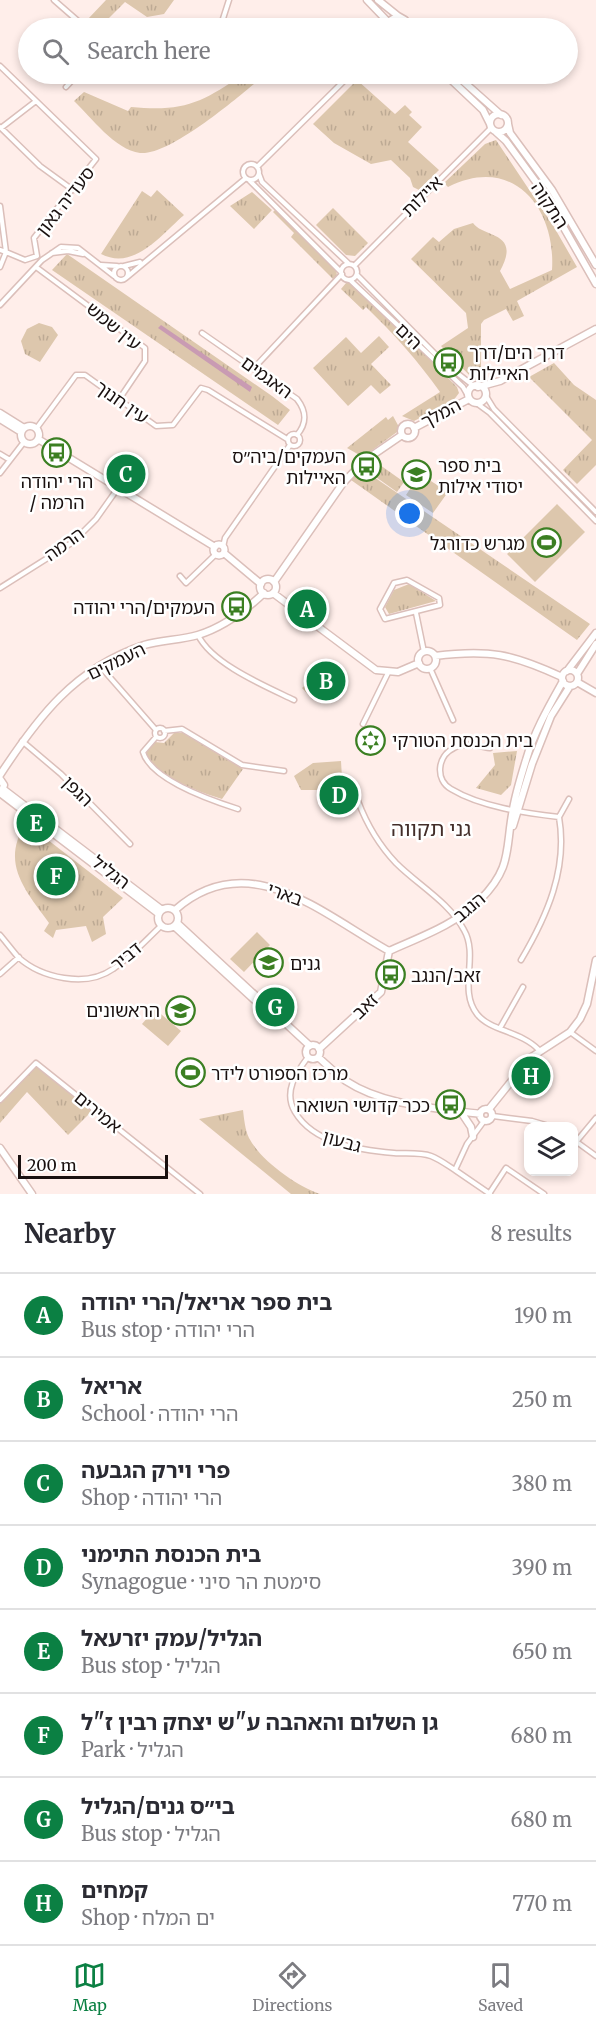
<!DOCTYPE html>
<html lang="en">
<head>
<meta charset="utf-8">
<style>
  :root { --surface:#fff; --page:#f7f7f7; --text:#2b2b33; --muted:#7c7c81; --line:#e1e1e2; --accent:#0b8043 }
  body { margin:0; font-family:Merriweather,"Noto Sans Hebrew",serif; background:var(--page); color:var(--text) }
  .controls { position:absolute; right:18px; bottom:18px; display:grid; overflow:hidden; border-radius:12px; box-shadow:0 3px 9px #0003 }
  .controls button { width:54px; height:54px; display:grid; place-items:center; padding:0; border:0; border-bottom:2px solid var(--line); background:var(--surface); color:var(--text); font:30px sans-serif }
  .scale { position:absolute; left:18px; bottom:15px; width:150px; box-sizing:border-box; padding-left:6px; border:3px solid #19100f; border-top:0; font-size:16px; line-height:21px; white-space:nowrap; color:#19100f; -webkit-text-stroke:4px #fff; paint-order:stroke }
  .you { position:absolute; left:410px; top:514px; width:21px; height:21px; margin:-15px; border:4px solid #fff; border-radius:50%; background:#1a73e8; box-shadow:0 0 0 9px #1a73e833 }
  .badge { display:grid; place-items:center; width:39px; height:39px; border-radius:50%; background:var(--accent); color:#fff; font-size:20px; font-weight:700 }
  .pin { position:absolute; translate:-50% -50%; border:3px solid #fff; box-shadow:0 2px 6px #0006 }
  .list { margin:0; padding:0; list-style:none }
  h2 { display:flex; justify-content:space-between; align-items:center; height:78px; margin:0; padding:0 24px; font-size:26px }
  h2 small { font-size:20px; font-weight:400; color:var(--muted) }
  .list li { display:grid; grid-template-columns:39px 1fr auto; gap:18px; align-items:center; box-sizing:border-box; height:84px; padding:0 24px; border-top:2px solid var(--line) }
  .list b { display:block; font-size:22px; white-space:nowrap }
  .list p { margin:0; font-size:20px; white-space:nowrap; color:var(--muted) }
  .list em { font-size:20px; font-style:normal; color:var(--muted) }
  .icon { flex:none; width:33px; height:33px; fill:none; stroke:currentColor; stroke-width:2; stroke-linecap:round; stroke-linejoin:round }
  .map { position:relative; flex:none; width:596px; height:1194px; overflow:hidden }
  .search { position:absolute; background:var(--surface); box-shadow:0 3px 9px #0003; left:18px; right:18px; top:18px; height:66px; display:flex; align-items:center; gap:15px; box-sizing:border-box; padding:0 21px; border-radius:33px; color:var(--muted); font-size:22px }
  .sheet { height:750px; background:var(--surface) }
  nav { display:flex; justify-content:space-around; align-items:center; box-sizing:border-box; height:84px; border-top:2px solid var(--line); background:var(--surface); font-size:16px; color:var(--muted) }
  nav a { display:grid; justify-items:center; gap:3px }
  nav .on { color:var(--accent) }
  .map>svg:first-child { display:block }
  .grass { fill:url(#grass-tufts) }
  .pitch { fill:#ddc7ad }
  .water { fill:#c99bb3 }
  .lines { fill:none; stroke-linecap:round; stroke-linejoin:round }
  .street-casing { stroke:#dbbfba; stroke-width:7 }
  .secondary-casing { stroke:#dbbfba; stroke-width:9 }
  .street { stroke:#fff; stroke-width:4 }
  .secondary { stroke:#fff; stroke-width:6 }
  .labels { text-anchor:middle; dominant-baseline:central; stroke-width:5; stroke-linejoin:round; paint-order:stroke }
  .street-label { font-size:18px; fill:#19100f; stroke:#fff }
  .poi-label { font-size:18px; fill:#19100f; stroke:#fff; text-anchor:start }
  .quarter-label { font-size:21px; fill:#432e2a; stroke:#fff }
</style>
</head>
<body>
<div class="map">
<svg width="596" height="1194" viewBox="0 0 596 1194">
  <defs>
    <pattern id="grass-tufts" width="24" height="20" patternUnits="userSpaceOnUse" patternTransform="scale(1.5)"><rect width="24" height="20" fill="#ddc7ad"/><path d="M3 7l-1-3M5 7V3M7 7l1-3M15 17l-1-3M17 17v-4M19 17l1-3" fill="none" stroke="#bdaa94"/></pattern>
  </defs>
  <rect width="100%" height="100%" fill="#ffeeea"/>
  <path class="grass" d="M106,0H174L164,14L147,17L125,2L99,28L88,19Z
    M244,74L254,84C231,103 168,156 140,153C115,150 91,117 74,101L84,92L128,111L131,107C184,112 201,103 244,74Z
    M357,80L395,114L405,105L412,112L409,115L422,127L408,142L439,170L419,190L413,187L410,178L391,160L371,164L334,143L313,124Z
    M496,140L554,227L577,267L517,301L524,316L513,321L506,309L484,320L481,324V373L484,381L473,379L441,346L468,328L466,313L411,259L433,237L439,242L454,229L473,223C483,238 522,231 500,271L510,289L552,270C556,208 513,154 448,187L444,183L485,144Z
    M157,190L184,215C161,235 134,271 101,254L142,191L151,197Z
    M252,192L272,210L254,229L230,206Z
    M277,208L336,268L337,276L334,280L291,237L294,233L273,212Z
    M333,208L368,243L355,256L346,255L316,225Z
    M67,254L272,396L290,410L278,425L52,270Z
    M352,282L457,387L459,393L453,401L414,421L402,416L440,392C418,361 394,334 366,307L363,310L341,289L346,283Z
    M39,323L52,327L58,335L40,362L25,354L21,341L27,329Z
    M379,336L389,347L371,364L391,385L380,394L371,385L348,406L313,368L346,337L361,353Z
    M554,363L574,385L596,400V465L577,484L563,470L592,440L529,377Z
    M393,416L399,427L397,432L363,457L347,448L386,417L388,420Z
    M380,465L404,482L397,492L373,475Z
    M362,469L590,624L577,640L351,480Z
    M409,584L436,601L389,614L385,607L394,590Z
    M174,733H183L243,769L222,799C196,791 164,779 147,757V750L155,742L164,743Z
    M517,751L511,785L501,795L476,788L495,765L493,753Z
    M341,761L342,778L325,790H301L294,776L313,763Z
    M26,823L123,898L103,917L106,934L92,942L86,926L56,930L53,938L44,931L49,923C25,890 0,863 26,823Z
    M36,1063L94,1109L68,1135L27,1092L0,1123V1100Z
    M243,1110C244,1118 245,1130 249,1138C261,1161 297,1186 320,1194H291L199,1119Z"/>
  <path class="pitch" d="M420,474L448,492L433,513L406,495Z
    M557,504L585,532L535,582L507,554Z
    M323,669L334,681L313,700L302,688Z
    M257,932L270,945L244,972L230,959Z
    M155,1009L181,1031L168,1046L142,1024Z"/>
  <path class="water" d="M161,325L252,387L250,392L158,328Z"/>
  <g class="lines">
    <defs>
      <path id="street" d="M54,0L86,28
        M220,28L229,0
        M0,66L96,159L34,238L37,256L25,260L6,252L0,267
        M66,87L78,74
        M0,127L40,166L73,190
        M1,128L36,101
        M243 172a8 8 0 1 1 16 0a8 8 0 1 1-16 0Z
        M257,167L351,74
        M259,174L262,182L348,263
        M249,180L341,272
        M0,206L6,252L0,250
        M52,253L68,251L83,254
        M341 272a8 8 0 1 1 16 0a8 8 0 1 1-16 0Z
        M101,265L117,266
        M355,265L491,128
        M114 273a7 7 0 1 1 14 0a7 7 0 1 1-14 0Z
        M124,266L140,262
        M36,267L145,348V361L118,401
        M357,275L443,362L475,387
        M127,277L246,178
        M350,280L463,387L467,394
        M0,305L42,260L61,247L78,248L114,276
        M202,333L297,399C307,412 307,423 297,435
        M254,368L342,274
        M486,396L494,409L596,512
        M475,402L490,413L596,521
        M36,429L76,375H85L156,426L173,425L201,388L208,390L287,439
        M288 440a6 6 0 1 1 12 0a6 6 0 1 1-12 0Z
        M0,454L10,460
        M0,473L24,442
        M223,547L225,538L290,445
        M180,576L186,583L216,554
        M407,580L439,598L440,605L385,619L380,609L394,583Z
        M0,588L73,542L96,519L118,488
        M416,613L424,652
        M198,635C212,664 265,686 294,700
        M100,666L156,730
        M430,668L453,720
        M363,724L388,673
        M155 733a5 5 0 1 1 10 0a5 5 0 1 1-10 0Z
        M164,731L182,729L242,765L284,771
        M156,737L143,752C151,780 213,801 238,809
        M22,741L61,774L130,844
        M490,748C478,746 465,742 454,748C437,756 435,780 451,789C481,807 525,813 559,817L569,799
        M358,801C367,825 378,844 396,863C418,885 449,902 464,930C479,956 458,990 477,1014C490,1031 521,1031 539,1050
        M0,935C6,942 12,950 18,957C41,978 86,988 113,969C131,957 146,940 162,925
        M521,960C547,916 568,869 559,817
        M0,974L19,957
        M500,1028L523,987
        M570,1032L596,1051
        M308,1057C296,1073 283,1092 295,1112C314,1144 360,1150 394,1153C405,1154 420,1152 431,1156C439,1159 447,1165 455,1170
        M0,1100L36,1063L200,1194
        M493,1116L532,1121L549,1126
        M484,1121L467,1144L455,1170L490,1194
        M574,1140L596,1156
        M576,1142L596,1118
        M489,1194L506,1168L544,1194"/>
      <path id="secondary" d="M367,0L390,24
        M378,0L398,16
        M390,28L391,20L398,16L405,20L407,28
        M445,74L483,110L490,124
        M455,74L501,115
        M490 123a9 9 0 1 1 18 0a9 9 0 1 1-18 0Z
        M508,124L510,133L552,190L596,265
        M496,132L506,141L544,193L596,284
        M468 394a9 9 0 1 1 18 0a9 9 0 1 1-18 0Z
        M478,387L500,381L596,329
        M0,413L24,428
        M0,419L21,432
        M401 431a7 7 0 1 1 14 0a7 7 0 1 1-14 0Z
        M21 435a9 9 0 1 1 18 0a9 9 0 1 1-18 0Z
        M414,428L469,399
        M38,439L215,547
        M213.5 550a5.5 5.5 0 1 1 11 0a5.5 5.5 0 1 1-11 0Z
        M224,553L261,584
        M260 587a8 8 0 1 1 16 0a8 8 0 1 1-16 0Z
        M274,582L343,483L364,461L402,435
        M273,593L376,670L398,672L419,663
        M418 660a9 9 0 1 1 18 0a9 9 0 1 1-18 0Z
        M435,656C489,649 512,654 562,677
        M562 678a8 8 0 1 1 16 0a8 8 0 1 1-16 0Z
        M567,671L596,633
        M577,674L596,644
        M577,682L596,693
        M0,775C38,717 75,668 144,645C162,640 181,640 198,635C224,627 245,611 264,593
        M0,779L4,785L2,791
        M3,789L162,910
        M0,793L159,914
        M513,826L532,764L551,716L570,686
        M158 918a10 10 0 1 1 20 0a10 10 0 1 1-20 0Z
        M175,910C249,845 322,914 389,951
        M177,923L310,1046
        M174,926L262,1007
        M389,951C420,937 455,925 480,900C513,867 505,849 513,809C516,792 521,776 526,760C534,732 549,706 563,681
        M306 1052a7 7 0 1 1 14 0a7 7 0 1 1-14 0Z
        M319,1049L381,992L389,951
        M318,1057C327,1065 336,1074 346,1081C384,1106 437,1108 480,1114
        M480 1115a6 6 0 1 1 12 0a6 6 0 1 1-12 0Z
        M489,1109L530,1058L570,1032L580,1019L587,1004L596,960
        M461,1112L471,1127L473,1137
        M0,1148L32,1194"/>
    </defs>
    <use href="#street" class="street-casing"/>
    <use href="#secondary" class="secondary-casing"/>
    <use href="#street" class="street"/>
    <use href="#secondary" class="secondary"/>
  </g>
  <defs>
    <symbol id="bus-ring" viewBox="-11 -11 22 22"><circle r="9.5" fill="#fff" stroke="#3b7f22" stroke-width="1.5"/><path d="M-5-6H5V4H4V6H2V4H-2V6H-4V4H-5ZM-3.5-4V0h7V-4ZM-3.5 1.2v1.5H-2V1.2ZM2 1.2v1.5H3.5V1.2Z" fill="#3b7f22"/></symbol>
    <symbol id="school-ring" viewBox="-11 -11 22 22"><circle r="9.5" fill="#fff" stroke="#3b7f22" stroke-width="1.5"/><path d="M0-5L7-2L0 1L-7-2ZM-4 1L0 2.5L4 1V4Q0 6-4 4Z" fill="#3b7f22"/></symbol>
    <symbol id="stadium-ring" viewBox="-11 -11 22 22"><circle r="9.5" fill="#fff" stroke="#3b7f22" stroke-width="1.5"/><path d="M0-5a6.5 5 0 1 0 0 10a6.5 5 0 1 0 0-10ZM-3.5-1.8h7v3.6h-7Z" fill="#3b7f22"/></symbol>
    <symbol id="synagogue-ring" viewBox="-11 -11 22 22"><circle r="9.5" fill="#fff" stroke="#3b7f22" stroke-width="1.5"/><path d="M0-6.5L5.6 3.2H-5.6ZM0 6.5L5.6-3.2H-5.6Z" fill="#3b7f22"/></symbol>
  </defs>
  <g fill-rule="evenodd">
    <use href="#bus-ring" x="432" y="346" width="33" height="33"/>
    <use href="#bus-ring" x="40" y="436" width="33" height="33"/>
    <use href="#bus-ring" x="350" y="450" width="33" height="33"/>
    <use href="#school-ring" x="400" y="458" width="33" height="33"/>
    <use href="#stadium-ring" x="530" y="526" width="33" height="33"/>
    <use href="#bus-ring" x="220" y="590" width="33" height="33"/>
    <use href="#synagogue-ring" x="354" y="724" width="33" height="33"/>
    <use href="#school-ring" x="252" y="946" width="33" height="33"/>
    <use href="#bus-ring" x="374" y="958" width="33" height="33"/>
    <use href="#school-ring" x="164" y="994" width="33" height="33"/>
    <use href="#stadium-ring" x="174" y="1056" width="33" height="33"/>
    <use href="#bus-ring" x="434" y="1088" width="33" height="33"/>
  </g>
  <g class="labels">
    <g class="street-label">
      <text transform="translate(422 196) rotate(-45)">איילות</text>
      <text transform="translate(65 201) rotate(-52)">סעדיה גאון</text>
      <text transform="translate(550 205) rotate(57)">התקוה</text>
      <text transform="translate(114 326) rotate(39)">עין שמש</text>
      <text transform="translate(409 336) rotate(44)">הים</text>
      <text transform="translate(267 377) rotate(36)">האגמים</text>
      <text transform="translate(122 402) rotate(35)">עין חנוך</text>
      <text transform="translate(441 413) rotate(-28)">המלך</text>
      <text transform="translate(64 544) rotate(-36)">הרמה</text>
      <text transform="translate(116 661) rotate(-26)">העמקים</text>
      <text transform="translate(78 791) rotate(45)">הגפן</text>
      <text transform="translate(111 872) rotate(37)">הגליל</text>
      <text transform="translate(285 894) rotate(20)">בארי</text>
      <text transform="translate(469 907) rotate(-40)">הנגב</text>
      <text transform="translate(126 956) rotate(-39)">דביר</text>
      <text transform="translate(365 1006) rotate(-44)">זאב</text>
      <text transform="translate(98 1112) rotate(39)">אמירים</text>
      <text transform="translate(342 1141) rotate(16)">גבעון</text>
    </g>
    <g class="poi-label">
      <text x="469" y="352">דרך הים/דרך<tspan x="469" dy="21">האיילות</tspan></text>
      <text x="346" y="456" text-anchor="end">העמקים/ביה״ס<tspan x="346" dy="21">האיילות</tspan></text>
      <text x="438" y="465">בית ספר<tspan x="438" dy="21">יסודי אילות</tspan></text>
      <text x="57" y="481" text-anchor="middle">הרי יהודה<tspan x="57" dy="21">/ הרמה</tspan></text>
      <text x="525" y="543" text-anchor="end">מגרש כדורגל</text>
      <text x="215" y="607" text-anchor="end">העמקים/הרי יהודה</text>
      <text x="392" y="740">בית הכנסת הטורקי</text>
      <text x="290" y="963">גנים</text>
      <text x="411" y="975">זאב/הנגב</text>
      <text x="160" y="1010" text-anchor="end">הראשונים</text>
      <text x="211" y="1073">מרכז הספורט לידר</text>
      <text x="430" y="1105" text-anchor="end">ככר קדושי השואה</text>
    </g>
    <g class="quarter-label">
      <text x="431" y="828">גני תקווה</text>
    </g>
  </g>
</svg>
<div class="controls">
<button><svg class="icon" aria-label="layers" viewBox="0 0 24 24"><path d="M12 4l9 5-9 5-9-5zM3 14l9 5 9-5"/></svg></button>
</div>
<div class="scale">200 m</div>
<div class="you"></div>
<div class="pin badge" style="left:307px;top:609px">A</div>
<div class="pin badge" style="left:326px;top:681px">B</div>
<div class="pin badge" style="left:126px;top:474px">C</div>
<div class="pin badge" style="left:339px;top:795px">D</div>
<div class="pin badge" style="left:36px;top:823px">E</div>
<div class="pin badge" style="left:56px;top:876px">F</div>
<div class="pin badge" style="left:275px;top:1007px">G</div>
<div class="pin badge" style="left:531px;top:1076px">H</div>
<div class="search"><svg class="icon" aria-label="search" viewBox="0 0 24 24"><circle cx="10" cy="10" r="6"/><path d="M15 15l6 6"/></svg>Search here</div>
</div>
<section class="sheet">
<h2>Nearby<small>8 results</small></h2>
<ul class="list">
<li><span class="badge">A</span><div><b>בית ספר אריאל/הרי יהודה</b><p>Bus stop · הרי יהודה</p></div><em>190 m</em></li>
<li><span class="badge">B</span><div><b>אריאל</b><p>School · הרי יהודה</p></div><em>250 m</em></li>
<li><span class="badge">C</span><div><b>פרי וירק הגבעה</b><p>Shop · הרי יהודה</p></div><em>380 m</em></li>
<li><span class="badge">D</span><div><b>בית הכנסת התימני</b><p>Synagogue · סימטת הר סיני</p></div><em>390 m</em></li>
<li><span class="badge">E</span><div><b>הגליל/עמק יזרעאל</b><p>Bus stop · הגליל</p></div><em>650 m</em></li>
<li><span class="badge">F</span><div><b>גן השלום והאהבה ע&quot;ש יצחק רבין ז&quot;ל</b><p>Park · הגליל</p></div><em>680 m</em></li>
<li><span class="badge">G</span><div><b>בי״ס גנים/הגליל</b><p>Bus stop · הגליל</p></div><em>680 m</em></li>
<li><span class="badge">H</span><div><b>קמחים</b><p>Shop · ים המלח</p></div><em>770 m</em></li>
</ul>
</section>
<nav>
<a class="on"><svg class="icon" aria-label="map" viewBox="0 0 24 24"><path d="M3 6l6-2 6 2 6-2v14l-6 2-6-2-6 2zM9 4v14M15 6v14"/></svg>Map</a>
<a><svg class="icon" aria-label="directions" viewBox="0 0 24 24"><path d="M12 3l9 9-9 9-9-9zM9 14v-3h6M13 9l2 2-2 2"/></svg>Directions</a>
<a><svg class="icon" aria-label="saved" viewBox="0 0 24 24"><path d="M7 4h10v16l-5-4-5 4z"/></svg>Saved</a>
</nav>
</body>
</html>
